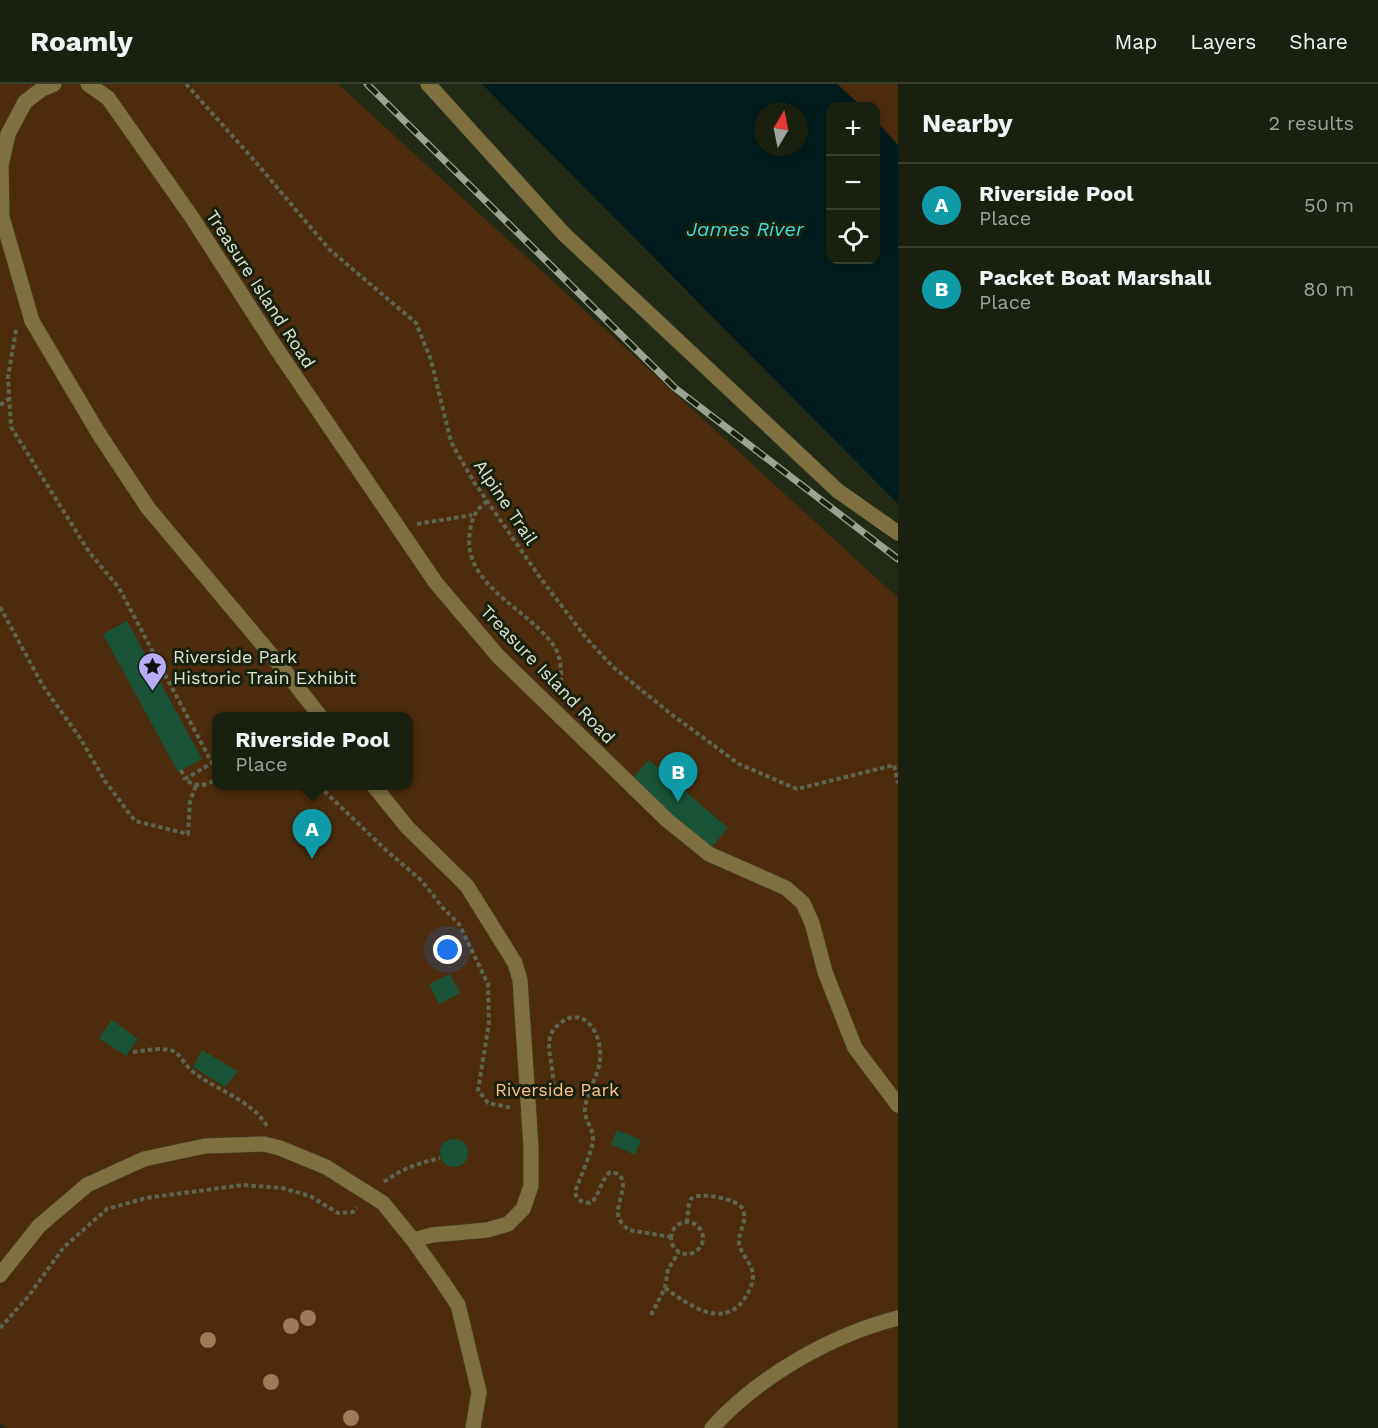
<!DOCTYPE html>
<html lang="en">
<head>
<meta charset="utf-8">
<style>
  :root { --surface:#1a2010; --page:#272d1e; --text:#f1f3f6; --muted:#9fa39f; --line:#383e30; --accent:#0b8043 }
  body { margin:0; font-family:"Work Sans",sans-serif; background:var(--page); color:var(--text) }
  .controls { position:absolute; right:18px; top:18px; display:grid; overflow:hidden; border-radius:12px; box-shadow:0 3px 15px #0003 }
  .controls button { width:54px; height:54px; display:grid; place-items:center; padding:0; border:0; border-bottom:2px solid var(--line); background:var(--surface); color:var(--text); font:30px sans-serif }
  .compass { position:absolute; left:754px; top:18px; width:54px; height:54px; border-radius:50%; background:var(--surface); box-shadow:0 3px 15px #0003; rotate:10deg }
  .you { position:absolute; left:448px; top:866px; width:21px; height:21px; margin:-15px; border:4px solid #fff; border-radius:50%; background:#1a73e8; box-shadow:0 0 0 9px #1a73e833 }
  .badge { display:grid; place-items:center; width:39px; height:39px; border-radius:50%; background:var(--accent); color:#fff; font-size:20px; font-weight:700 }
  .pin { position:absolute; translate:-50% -50px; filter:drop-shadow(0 2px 3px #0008) }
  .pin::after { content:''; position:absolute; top:32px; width:21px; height:18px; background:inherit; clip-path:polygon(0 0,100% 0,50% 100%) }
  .popup { position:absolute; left:212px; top:628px; width:201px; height:78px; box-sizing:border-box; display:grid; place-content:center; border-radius:12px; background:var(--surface); filter:drop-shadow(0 2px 4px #0005); font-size:20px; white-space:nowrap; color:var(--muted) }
  .popup b { font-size:22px; color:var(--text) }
  .popup::after { content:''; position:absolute; left:50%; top:100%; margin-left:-12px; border:12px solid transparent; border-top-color:var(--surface) }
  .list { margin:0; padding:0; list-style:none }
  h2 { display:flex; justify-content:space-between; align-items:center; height:78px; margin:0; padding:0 24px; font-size:26px }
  h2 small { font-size:20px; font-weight:400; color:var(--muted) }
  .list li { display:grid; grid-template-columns:39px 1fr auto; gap:18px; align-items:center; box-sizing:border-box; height:84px; padding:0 24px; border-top:2px solid var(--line) }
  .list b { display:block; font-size:22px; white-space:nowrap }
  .list p { margin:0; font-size:20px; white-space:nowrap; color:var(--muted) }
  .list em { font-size:20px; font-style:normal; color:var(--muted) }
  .icon { flex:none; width:33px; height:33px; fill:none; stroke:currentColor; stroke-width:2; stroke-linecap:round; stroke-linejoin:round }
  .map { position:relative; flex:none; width:898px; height:1344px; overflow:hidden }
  header { display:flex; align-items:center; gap:36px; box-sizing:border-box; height:84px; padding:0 30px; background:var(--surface); border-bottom:2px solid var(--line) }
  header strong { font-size:28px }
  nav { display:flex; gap:33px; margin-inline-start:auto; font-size:21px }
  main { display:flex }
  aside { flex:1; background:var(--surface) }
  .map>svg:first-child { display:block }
  .green { fill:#4c2c0d; fill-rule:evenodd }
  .water { fill:#001c1c; fill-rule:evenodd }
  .building { fill:#195439 }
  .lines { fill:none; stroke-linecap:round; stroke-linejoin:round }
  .minor-casing { stroke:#404835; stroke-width:16 }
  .path { stroke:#5c6452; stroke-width:4; stroke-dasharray:4.5 3; stroke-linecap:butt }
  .minor { stroke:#7e703f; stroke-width:15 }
  .rail-casing { stroke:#9ca393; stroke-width:7 }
  .rail { stroke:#19210d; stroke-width:4.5; stroke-dasharray:14; stroke-linecap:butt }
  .tree { fill:#9c7c56 }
  .labels { text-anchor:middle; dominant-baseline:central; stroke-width:6; stroke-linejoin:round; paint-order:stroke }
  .street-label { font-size:18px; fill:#dde3d6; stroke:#19210d }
  .poi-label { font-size:18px; fill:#dde3d6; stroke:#19210d; text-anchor:start }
  .park-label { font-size:18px; fill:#ffc08b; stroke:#19210d }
  .water-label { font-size:20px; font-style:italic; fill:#42dcd9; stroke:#19210d }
</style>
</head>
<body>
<header>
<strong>Roamly</strong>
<nav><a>Map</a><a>Layers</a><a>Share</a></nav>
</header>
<main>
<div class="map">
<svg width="898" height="1344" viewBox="0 0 898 1344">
  <rect width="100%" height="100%" fill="#222a16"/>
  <path class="green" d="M0,0H338L898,514V1344H7L0,1339ZM216,632H408V702H216Z
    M837,0H898V61L876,37V22H861Z"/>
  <path class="water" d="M482,0H837L861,22H830V176H876V37L898,61V420ZM763,27H799V63H763Z"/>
  <path class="building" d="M127,537L202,675L178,688L103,550Z
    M649,676L728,744L711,764L632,695Z
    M450,890L460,909L439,920L429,900Z
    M112,936L138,955L126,972L99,954Z
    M202,966L238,987L225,1003L193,983Z
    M617,1046L641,1056L635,1071L611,1060Z
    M440 1069a14 14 0 1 1 28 0a14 14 0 1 1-28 0Z"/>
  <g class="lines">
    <defs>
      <path id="minor" d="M54,0L42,5L25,18L8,50L1,82L2,133L32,237L99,350L148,424L284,586L320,632
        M88,0L108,14L191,132L278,267L436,499L498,572L667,736L709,770L786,804L803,819L812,839L825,888L855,964L898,1021
        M428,0L564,150L838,407L898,449
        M374,702L407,743L467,802L515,879L520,896L531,1063V1102L523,1125L508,1140L487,1146L432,1151L413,1156
        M0,1191L39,1142L87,1101L144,1075L205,1062L264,1060L280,1064L326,1083L383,1119L413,1156L442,1197L458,1221L479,1308L473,1344
        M712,1344C759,1292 831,1251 898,1234"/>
    </defs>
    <use href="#minor" class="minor-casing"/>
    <path class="path" d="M186,0L253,75L329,165L416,239L431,276L451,358L474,398L541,495L587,555L613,583L671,630L739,680L797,705L894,681L898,699
      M16,246L8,293L11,343L89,468L119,504L212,679L185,695C196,704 206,702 216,695
      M0,321L9,315
      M487,417C475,427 472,433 470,448C461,501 528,524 554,562C562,573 562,594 560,607
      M417,440L472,431
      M0,523L43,602L80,654L105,697L135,737L188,750L190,718L196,701
      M181,686L185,695
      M319,702L387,767L422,797L442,823L459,840L488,900L489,939L478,1006L488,1019L512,1024
      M133,968C144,967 165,962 175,968C181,972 185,981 191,986C214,1006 250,1014 267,1042
      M546,1015C566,994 535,960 558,941C584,918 603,951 600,976C598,992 587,1008 585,1024C584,1036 593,1044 593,1055C593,1066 579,1096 575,1108C577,1116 581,1118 590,1119C600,1112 600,1097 610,1088C634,1091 617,1115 618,1130C618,1136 624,1142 629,1146L671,1153
      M384,1098C401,1085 419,1079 440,1074
      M671 1154a16 16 0 1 1 32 0a16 16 0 1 1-32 0Z
      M665,1204C686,1219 720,1245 742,1218C748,1210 752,1203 753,1193C753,1179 741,1172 739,1159C738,1147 749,1136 742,1124C737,1115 699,1107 691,1115C688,1119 688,1131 687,1137
      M651,1231L665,1204L668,1185L679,1168
      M0,1244L27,1214L64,1163L107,1125L146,1114L243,1101L282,1104L310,1112L338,1129L353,1128L357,1124"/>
    <use href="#minor" class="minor"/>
    <defs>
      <path id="rail" d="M367,0L675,304L898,475"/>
    </defs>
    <use href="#rail" class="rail-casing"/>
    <use href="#rail" class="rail"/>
  </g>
  <g class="tree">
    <circle cx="308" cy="1234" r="8"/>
    <circle cx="291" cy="1242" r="8"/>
    <circle cx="208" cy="1256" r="8"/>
    <circle cx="271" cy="1298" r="8"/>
    <circle cx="351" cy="1334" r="8"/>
  </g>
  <defs>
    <symbol id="sight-pin" viewBox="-11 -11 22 30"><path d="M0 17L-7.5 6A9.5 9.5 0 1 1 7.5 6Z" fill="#b8abf7" stroke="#19210d"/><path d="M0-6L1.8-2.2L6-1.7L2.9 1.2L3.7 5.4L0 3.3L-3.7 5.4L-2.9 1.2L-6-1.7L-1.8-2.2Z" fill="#111"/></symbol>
  </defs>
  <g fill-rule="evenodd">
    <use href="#sight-pin" x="136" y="566" width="33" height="45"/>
  </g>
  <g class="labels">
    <g class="street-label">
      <text transform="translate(261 205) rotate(57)">Treasure Island Road</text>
      <text transform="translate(506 418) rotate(56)">Alpine Trail</text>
      <text transform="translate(548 590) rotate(46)">Treasure Island Road</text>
    </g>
    <g class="poi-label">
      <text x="173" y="572">Riverside Park<tspan x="173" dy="21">Historic Train Exhibit</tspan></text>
    </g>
    <g class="park-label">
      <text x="557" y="1005">Riverside Park</text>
    </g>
    <g class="water-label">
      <text x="745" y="145">James River</text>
    </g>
  </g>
</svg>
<div class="controls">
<button>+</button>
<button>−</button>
<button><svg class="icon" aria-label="locate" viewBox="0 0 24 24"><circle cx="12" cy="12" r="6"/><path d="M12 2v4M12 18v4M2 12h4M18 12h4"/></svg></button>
</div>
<svg class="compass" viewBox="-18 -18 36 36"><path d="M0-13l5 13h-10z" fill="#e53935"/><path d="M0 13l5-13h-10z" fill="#9fa39f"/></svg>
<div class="you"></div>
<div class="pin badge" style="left:312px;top:775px;background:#0f9aa8">A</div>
<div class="popup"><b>Riverside Pool</b>Place</div>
<div class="pin badge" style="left:678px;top:718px;background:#0f9aa8">B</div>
</div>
<aside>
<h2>Nearby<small>2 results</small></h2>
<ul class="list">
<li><span class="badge" style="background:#0f9aa8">A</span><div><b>Riverside Pool</b><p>Place</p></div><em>50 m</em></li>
<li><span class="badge" style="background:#0f9aa8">B</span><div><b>Packet Boat Marshall</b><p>Place</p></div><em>80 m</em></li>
</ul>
</aside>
</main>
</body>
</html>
